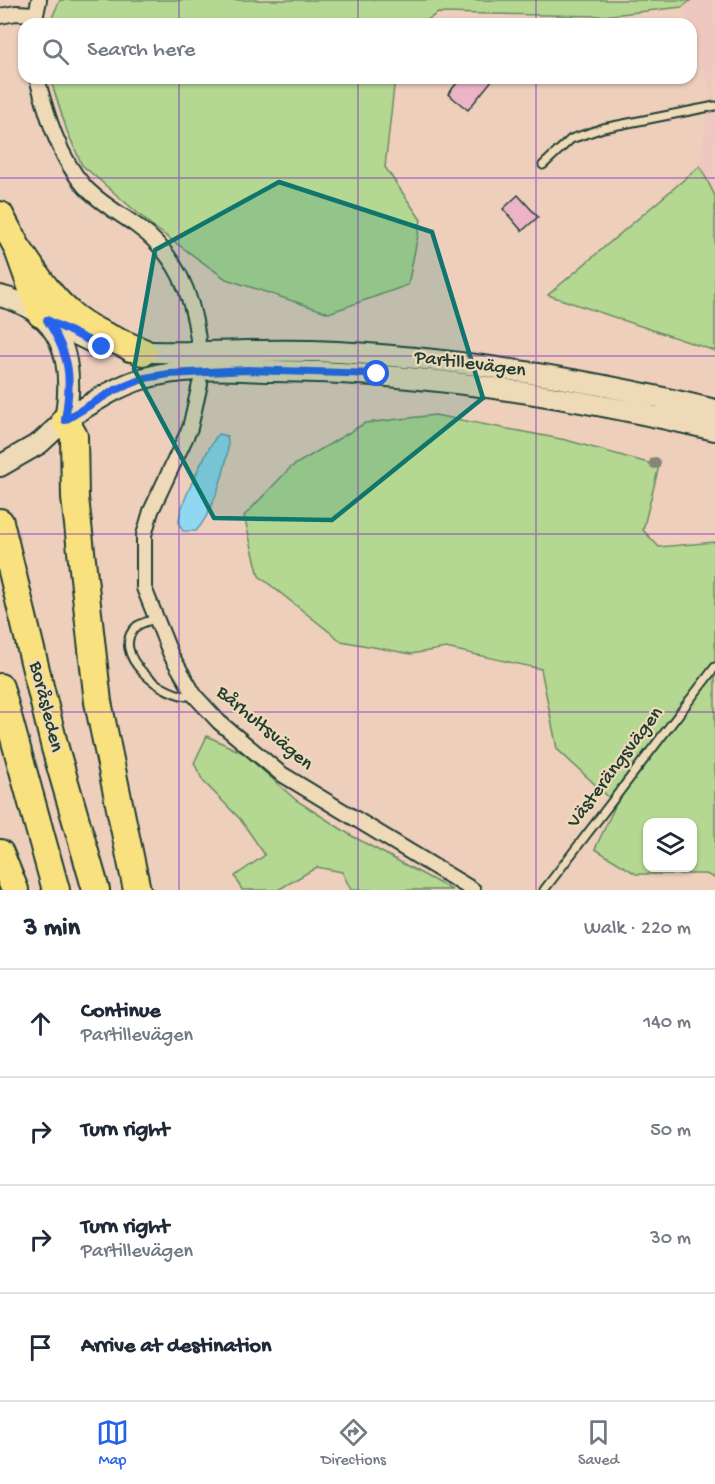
<!DOCTYPE html>
<html lang="en">
<head>
<meta charset="utf-8">
<style>
  :root { --surface:#fff; --page:#f6f6f7; --text:#1f2937; --muted:#747a83; --line:#e0e1e3; --accent:#2563eb }
  body { margin:0; font-family:"Gochi Hand",sans-serif; background:var(--page); color:var(--text) }
  .controls { position:absolute; right:18px; bottom:18px; display:grid; overflow:hidden; border-radius:12px; box-shadow:0 2px 4px #0004 }
  .controls button { width:54px; height:54px; display:grid; place-items:center; padding:0; border:0; border-bottom:2px solid var(--line); background:var(--surface); color:var(--text); font:30px sans-serif }
  .stop { position:absolute; width:18px; height:18px; margin:-14px; border:4px solid #2563eb; border-radius:50%; background:#fff }
  .stop.end { background:#2563eb; border-color:#fff; box-shadow:0 2px 6px #0008 }
  .list { margin:0; padding:0; list-style:none }
  h2 { display:flex; justify-content:space-between; align-items:center; height:78px; margin:0; padding:0 24px; font-size:26px }
  h2 small { font-size:20px; font-weight:400; color:var(--muted) }
  .list li { display:grid; grid-template-columns:39px 1fr auto; gap:18px; align-items:center; box-sizing:border-box; height:108px; padding:0 24px; border-top:2px solid var(--line) }
  .list b { display:block; font-size:22px; white-space:nowrap }
  .list p { margin:0; font-size:20px; white-space:nowrap; color:var(--muted) }
  .list em { font-size:20px; font-style:normal; color:var(--muted) }
  .icon { flex:none; width:33px; height:33px; fill:none; stroke:currentColor; stroke-width:2; stroke-linecap:round; stroke-linejoin:round }
  .map { position:relative; flex:none; width:715px; height:890px; overflow:hidden }
  .search { position:absolute; background:var(--surface); box-shadow:0 2px 4px #0004; left:18px; right:18px; top:18px; height:66px; display:flex; align-items:center; gap:15px; box-sizing:border-box; padding:0 21px; border-radius:18px; color:var(--muted); font-size:22px }
  .sheet { height:510px; background:var(--surface) }
  nav { display:flex; justify-content:space-around; align-items:center; box-sizing:border-box; height:84px; border-top:2px solid var(--line); background:var(--surface); font-size:16px; color:var(--muted) }
  nav a { display:grid; justify-items:center; gap:3px }
  nav .on { color:var(--accent) }
  .map>svg:first-child { display:block }
  .built { fill:#eec7bf }
  .green { fill:#b4d792; stroke:#6a8a63; stroke-width:1.5; fill-rule:evenodd }
  .water { fill:#90d8f1; stroke:#639aa5; stroke-width:1.5 }
  .building { fill:#edb4c7; stroke:#1f3d34; stroke-width:1.5 }
  .lines { fill:none; stroke-linecap:round; stroke-linejoin:round }
  .lane-casing { stroke:#1f3d34; stroke-width:11 }
  .street-casing { stroke:#1f3d34; stroke-width:18 }
  .secondary-casing { stroke:#1f3d34; stroke-width:24 }
  .highway-casing { stroke:#1f3d34; stroke-width:30 }
  .lane { stroke:#efdab8; stroke-width:7 }
  .street { stroke:#efdab8; stroke-width:14 }
  .secondary { stroke:#efdab8; stroke-width:20 }
  .highway { stroke:#fae180; stroke-width:26 }
  .tree { fill:#848776 }
  .route { stroke:#2563eb; stroke-width:8 }
  .marked { fill:#0f766e; fill-opacity:0.2; stroke:#0f766e; stroke-width:4.5; stroke-linejoin:round }
  .grid { fill:none; stroke:#7b2cbf; stroke-width:1.5; stroke-opacity:0.55 }
  .labels { text-anchor:middle; dominant-baseline:central; stroke-width:4.5; stroke-linejoin:round; paint-order:stroke }
  .street-label { font-size:20px; fill:#1f3d34; stroke:#efdab8 }
</style>
</head>
<body>
<div class="map">
<svg width="715" height="890" viewBox="0 0 715 890">
  <rect width="100%" height="100%" fill="#eecfbc"/>
  <filter id="ink" filterUnits="userSpaceOnUse"><feTurbulence type="fractalNoise" baseFrequency=".0167" numOctaves="2"/><feDisplacementMap in="SourceGraphic" scale="12" xChannelSelector="R" yChannelSelector="G"/><feConvolveMatrix kernelMatrix="1 2 1 2 8 2 1 2 1" color-interpolation-filters="sRGB"/></filter>
  <g filter="url(#ink)">
    <path class="built" d="M691,0H715V196L700,166L710,92L691,34V24H688L682,7Z"/>
    <path class="green" d="M60,0H691L682,7L603,16L438,13L421,24H49Z
      M50,78H395L385,167L421,220L408,285L329,313L226,279L155,228L82,165L67,131Z
      M700,166L715,196V351L548,295Z
      M435,415L566,440L659,466L643,530L659,547L715,542V878L706,874H636L595,849L616,804L557,749L541,669L446,648L411,654L341,641L259,576L244,516L291,467L365,423ZM648,822H692V868H648Z
      M207,736L243,753L296,800L352,836L452,890H351L342,872L317,867L278,890H242L235,876L265,855L240,819L203,781L194,763Z"/>
    <path class="water" d="M218,434L227,436C232,458 212,514 196,531H183C181,528 179,525 179,522C178,507 208,448 218,434Z"/>
    <path class="building" d="M461,78L493,79L468,110L448,94Z
      M518,195L538,217L522,231L503,209Z"/>
    <g class="lines">
      <defs>
        <path id="lane" d="M543,165L571,139L603,128L715,106
          M154,619C149,621 141,623 137,626C107,652 163,700 195,696
          M544,890L715,667"/>
        <path id="street" d="M0,16L16,13L35,14
          M34,24L39,0
          M37,78C47,115 59,158 85,187C100,203 119,213 137,226C176,254 192,293 198,339
          M200,384L190,428L151,511L144,535V588L171,655L195,696L219,722L280,773L473,890"/>
        <path id="secondary" d="M0,296C64,312 75,362 65,420L40,443L0,466
          M47,320L98,345
          M130,351C190,355 251,349 312,351C449,356 582,378 715,410
          M65,420C91,404 116,386 145,378C185,366 231,370 272,371C422,372 569,396 715,430"/>
        <path id="highway" d="M0,215L17,247L41,314
          M17,247C33,270 48,295 69,313C90,332 118,341 143,352
          M65,420L74,436L75,498L98,702L137,890
          M0,522L55,748L96,890
          M0,687L56,890
          M0,853L15,890"/>
      </defs>
      <use href="#lane" class="lane-casing"/>
      <use href="#street" class="street-casing"/>
      <use href="#secondary" class="secondary-casing"/>
      <use href="#highway" class="highway-casing"/>
      <use href="#lane" class="lane"/>
      <use href="#street" class="street"/>
      <use href="#secondary" class="secondary"/>
      <use href="#highway" class="highway"/>
    </g>
    <circle class="tree" cx="655" cy="463" r="6"/>
  </g>
  <g class="lines" filter="url(#ink)">
    <path class="route" d="M102,347L47,320C71,357 72,378 65,420L113,391L145,378L169,374L247,370L377,374"/>
  </g>
  <path class="marked" d="M279,182L432,232L483,398L332,520L214,518L134,369L155,250Z"/>
  <path class="grid" d="M179,0V24M358,0V24M536,0V24M179,78V890M358,78V890M536,78V890M0,178H715M0,356H715M0,534H715M0,712H715"/>
  <g class="labels">
    <g class="street-label">
      <text transform="translate(470 365) rotate(7)">Partillevägen</text>
      <text transform="translate(45 707) rotate(76)">Boråsleden</text>
      <text transform="translate(264 729) rotate(40)">Bårhultsvägen</text>
      <text transform="translate(616 768) rotate(-53)">Västerängsvägen</text>
    </g>
  </g>
</svg>
<div class="controls">
<button><svg class="icon" aria-label="layers" viewBox="0 0 24 24"><path d="M12 4l9 5-9 5-9-5zM3 14l9 5 9-5"/></svg></button>
</div>
<div class="stop" style="left:377px;top:374px"></div>
<div class="stop end" style="left:102px;top:347px"></div>
<div class="search"><svg class="icon" aria-label="search" viewBox="0 0 24 24"><circle cx="10" cy="10" r="6"/><path d="M15 15l6 6"/></svg>Search here</div>
</div>
<section class="sheet">
<h2>3 min<small>Walk · 220 m</small></h2>
<ul class="list">
<li><svg class="icon" aria-label="ahead" viewBox="0 0 24 24"><path d="M12 20V5M6 11l6-6 6 6"/></svg><div><b>Continue</b><p>Partillevägen</p></div><em>140 m</em></li>
<li><svg class="icon" aria-label="right" viewBox="0 0 24 24"><path d="M7 20v-9h11M14 6l5 5-5 5"/></svg><div><b>Turn right</b></div><em>50 m</em></li>
<li><svg class="icon" aria-label="right" viewBox="0 0 24 24"><path d="M7 20v-9h11M14 6l5 5-5 5"/></svg><div><b>Turn right</b><p>Partillevägen</p></div><em>30 m</em></li>
<li><svg class="icon" aria-label="arrive" viewBox="0 0 24 24"><path d="M6 21V4h12l-3 4 3 4H6"/></svg><div><b>Arrive at destination</b></div></li>
</ul>
</section>
<nav>
<a class="on"><svg class="icon" aria-label="map" viewBox="0 0 24 24"><path d="M3 6l6-2 6 2 6-2v14l-6 2-6-2-6 2zM9 4v14M15 6v14"/></svg>Map</a>
<a><svg class="icon" aria-label="directions" viewBox="0 0 24 24"><path d="M12 3l9 9-9 9-9-9zM9 14v-3h6M13 9l2 2-2 2"/></svg>Directions</a>
<a><svg class="icon" aria-label="saved" viewBox="0 0 24 24"><path d="M7 4h10v16l-5-4-5 4z"/></svg>Saved</a>
</nav>
</body>
</html>
